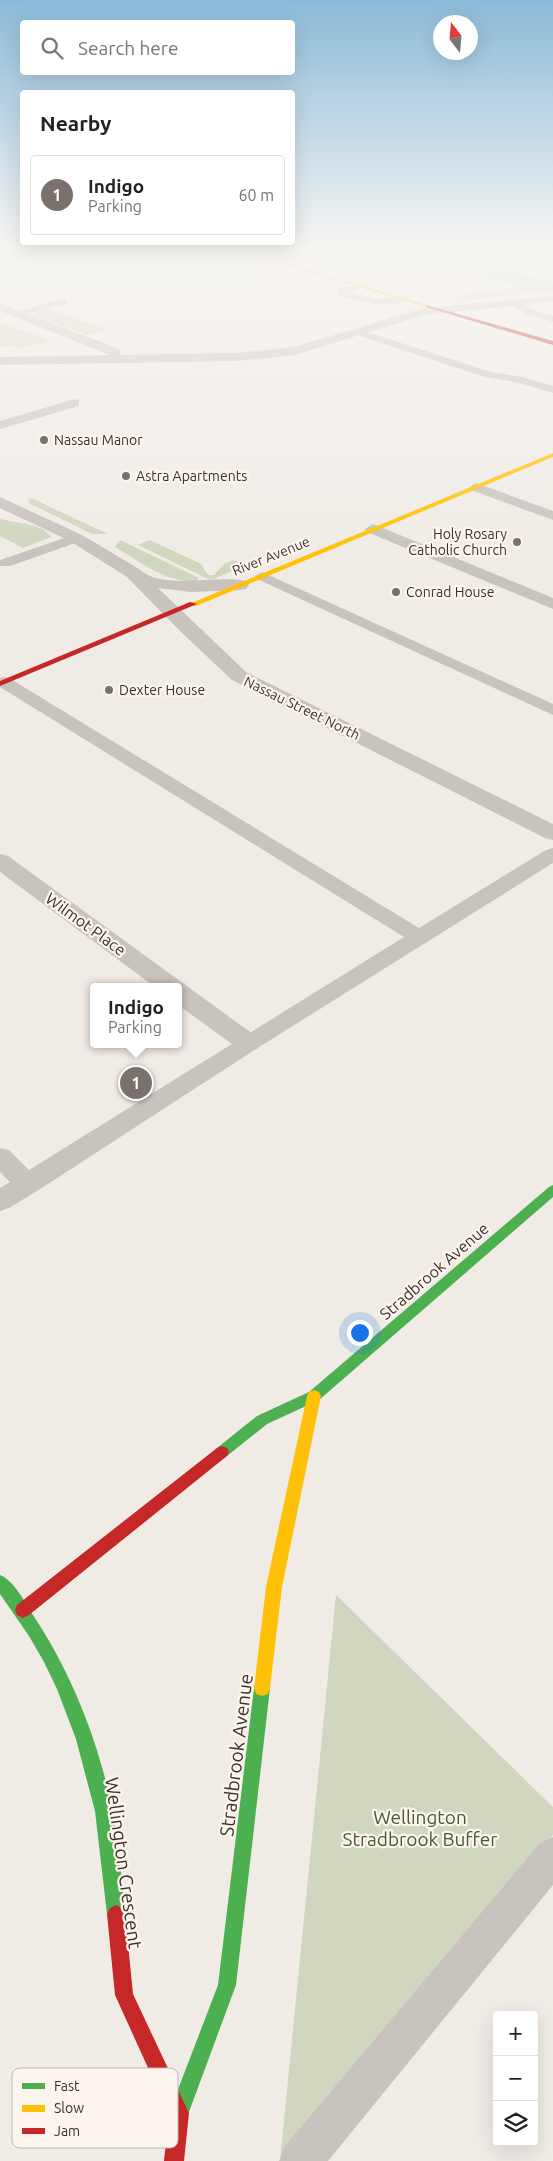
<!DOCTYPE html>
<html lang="en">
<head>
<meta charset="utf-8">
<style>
  :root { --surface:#fff; --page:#f2f2f2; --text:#222; --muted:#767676; --line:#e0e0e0; --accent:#7a716c }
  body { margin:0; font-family:Ubuntu,sans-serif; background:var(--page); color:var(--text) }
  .controls { position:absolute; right:15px; bottom:15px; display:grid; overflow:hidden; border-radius:5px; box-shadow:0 5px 20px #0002 }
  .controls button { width:45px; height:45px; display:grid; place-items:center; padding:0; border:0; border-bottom:1px solid var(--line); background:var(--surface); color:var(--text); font:25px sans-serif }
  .compass { position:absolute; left:433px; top:15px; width:45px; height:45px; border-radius:50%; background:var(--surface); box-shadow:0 5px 20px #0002; rotate:344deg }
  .you { position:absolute; left:359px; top:1332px; width:18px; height:18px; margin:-12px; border:4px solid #fff; border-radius:50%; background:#1a73e8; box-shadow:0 0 0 8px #1a73e833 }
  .badge { display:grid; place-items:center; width:32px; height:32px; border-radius:50%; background:var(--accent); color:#fff; font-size:16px; font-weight:700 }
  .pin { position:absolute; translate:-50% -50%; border:2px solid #fff; box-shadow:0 1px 5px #0006 }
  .popup { position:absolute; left:90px; top:983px; width:92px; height:65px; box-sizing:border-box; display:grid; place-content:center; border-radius:5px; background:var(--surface); filter:drop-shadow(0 1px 4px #0005); font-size:16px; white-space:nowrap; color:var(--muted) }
  .popup b { font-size:19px; color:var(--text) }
  .popup::after { content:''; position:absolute; left:50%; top:100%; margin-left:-10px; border:10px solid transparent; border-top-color:var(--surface) }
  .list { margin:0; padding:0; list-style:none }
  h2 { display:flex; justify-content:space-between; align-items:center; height:65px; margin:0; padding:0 20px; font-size:21px }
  h2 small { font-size:16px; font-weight:400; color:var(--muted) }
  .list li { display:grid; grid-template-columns:32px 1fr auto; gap:15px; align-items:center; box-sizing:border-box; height:80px; margin:0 10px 10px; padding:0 10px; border:1px solid var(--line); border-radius:5px }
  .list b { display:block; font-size:19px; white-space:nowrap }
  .list p { margin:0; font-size:16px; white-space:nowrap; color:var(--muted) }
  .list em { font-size:16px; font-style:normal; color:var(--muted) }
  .icon { flex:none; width:28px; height:28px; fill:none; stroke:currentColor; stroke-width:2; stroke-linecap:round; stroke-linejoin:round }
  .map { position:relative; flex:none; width:553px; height:2161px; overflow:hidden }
  .search { position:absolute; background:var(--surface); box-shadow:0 5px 20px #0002; left:20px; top:20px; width:275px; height:55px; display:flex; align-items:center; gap:12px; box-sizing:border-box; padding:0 18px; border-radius:5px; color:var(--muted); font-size:19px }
  .panel { position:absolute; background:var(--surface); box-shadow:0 5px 20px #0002; left:20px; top:90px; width:275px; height:155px; border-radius:5px }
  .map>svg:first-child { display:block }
  .green { fill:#d1d6bf }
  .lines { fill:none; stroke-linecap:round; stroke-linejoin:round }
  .lane { fill:#c9c3be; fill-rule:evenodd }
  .street { fill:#c9c3be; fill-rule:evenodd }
  .fast { fill:#4caf50; fill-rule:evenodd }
  .slow { fill:#ffc107; fill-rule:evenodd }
  .jam { fill:#c62828; fill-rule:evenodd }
  .poi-dot { fill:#7a716c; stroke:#fbf5ee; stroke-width:2 }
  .labels { text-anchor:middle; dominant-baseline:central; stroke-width:4.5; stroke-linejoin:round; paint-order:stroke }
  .far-poi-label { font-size:14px; fill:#3b302b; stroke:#fbf5ee; text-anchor:start }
  .far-street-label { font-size:14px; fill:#3b302b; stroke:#fbf5ee }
  .street-label { font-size:16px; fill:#3b302b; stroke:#fbf5ee }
  .near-street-label { font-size:19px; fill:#3b302b; stroke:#fbf5ee }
  .near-park-label { font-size:19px; fill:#4a5a2e; stroke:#fbf5ee }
  .key { fill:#fbf5ee; stroke:#c1bab4; stroke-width:1 }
  .key-label { font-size:14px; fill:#3b302b }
</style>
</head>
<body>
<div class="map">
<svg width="553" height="2161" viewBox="0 0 553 2161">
  <rect width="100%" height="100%" fill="#f0ebe5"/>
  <path class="green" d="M274,251H400L439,261L452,260L490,270L502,269L553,282V291L465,300L457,298L482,290L491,293L517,286L408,255L344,272Z
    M49,309L105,329L108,330L87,335L33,315L35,312Z
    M0,323L52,341L19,348L15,344L0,348Z
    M31,498L108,534H92L29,503L28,500Z
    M0,518C15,525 41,521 51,537L23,548L0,536Z
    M120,540L199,578L196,582C163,581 142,563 115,547Z
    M150,540L201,564L208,575H214L224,564L234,560L247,565L213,579H208L138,545Z
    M336,1595L553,1807V1835L283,2161H280Z"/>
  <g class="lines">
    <path class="lane" d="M481,251H499L553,261V267Z
      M358,283L361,284V288L348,292L376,299L405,296L410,299C398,309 348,303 336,293L340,288Z
      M63,298L67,299V303L17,317L12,314Z
      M514,300L534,310L553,316V322L526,314L510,305V301Z
      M358,329L491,372L522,377L553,386V393L520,383L485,377L354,334V330Z
      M75,399L79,400V406L0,429V421Z
      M476,483L553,511V520L471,490L469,487Z
      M76,534L81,535L83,538L81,541L10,566H0V560Z
      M262,572L553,704V715L257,579L255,576Z
      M3,677L9,678L419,928L546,850L553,848V863L256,1049L37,1191L9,1208L0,1211V1188L10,1182L0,1172V1148L9,1150L29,1170L404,937L0,687V678Z
      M553,1837V1885L328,2161H279L285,2146L540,1843Z"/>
    <path class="street" d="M553,296V302L425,315L295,355L237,361L0,365V357L110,355L0,311V303L119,349L121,355L237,353L294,347L424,308Z
      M0,497L82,535L139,569C161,591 218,574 246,581L249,585L246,589L240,590L191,592L158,588L246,672L553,824V840L545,838L232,680L180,631L127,577L70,541L0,508Z
      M373,524L553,598V609L367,532L365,529Z
      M0,854L8,856L257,1037L261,1043L257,1049L248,1052L239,1049L178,1005V987H155L0,872Z"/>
    <path class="fast" d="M553,1185V1197L319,1400L267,1424L227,1456L222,1458L217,1456L215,1452L217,1448L257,1416L309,1392L549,1187Z
      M0,1575C13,1580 24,1600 31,1612C71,1671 99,1742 113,1812C119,1846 122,1880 125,1914L122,1920L116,1923L110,1920L107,1914L95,1811L76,1739L57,1689L44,1662L29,1636L0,1594Z
      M262,1680L268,1682L270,1688L236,1985L186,2120L179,2123L172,2120L169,2113L218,1985L254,1688L256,1682Z"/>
    <path class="slow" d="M240,251H246L430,306L426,307Z
      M553,453V457L196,606L189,604Z
      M314,1390L319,1392L321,1396L282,1587L270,1688L268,1694L262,1696L256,1694L254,1688L266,1587L307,1396L309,1392Z"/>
    <path class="jam" d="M426,305L553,341V345L426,307Z
      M190,602L197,604L0,686V681Z
      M222,1446L227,1448L229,1452L227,1456L29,1615L23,1618L17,1615L15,1610L17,1605L217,1448Z
      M116,1905L122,1908L125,1914L133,1994L189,2113L184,2161H164L169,2114L115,1995L107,1914L110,1908Z"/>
  </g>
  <linearGradient id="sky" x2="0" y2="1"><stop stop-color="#8bbad8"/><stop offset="0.45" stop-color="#f8f6f3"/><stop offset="1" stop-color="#f8f6f3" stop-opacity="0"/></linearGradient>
  <rect width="553" height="553" fill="url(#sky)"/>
  <g class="poi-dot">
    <circle cx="44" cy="440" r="5"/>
    <circle cx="126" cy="476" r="5"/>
    <circle cx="517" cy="542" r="5"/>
    <circle cx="396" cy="592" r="5"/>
    <circle cx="109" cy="690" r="5"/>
  </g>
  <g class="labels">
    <g class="far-poi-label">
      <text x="54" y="440">Nassau Manor</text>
      <text x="136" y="476">Astra Apartments</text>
      <text x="507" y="534" text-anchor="end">Holy Rosary<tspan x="507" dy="16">Catholic Church</tspan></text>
      <text x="406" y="592">Conrad House</text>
      <text x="119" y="690">Dexter House</text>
    </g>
    <g class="far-street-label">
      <text transform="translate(271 556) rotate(-22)">River Avenue</text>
      <text transform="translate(302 708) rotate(26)">Nassau Street North</text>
    </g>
    <g class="street-label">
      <text transform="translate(86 924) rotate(36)">Wilmot Place</text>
      <text transform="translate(434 1271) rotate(-41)">Stradbrook Avenue</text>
    </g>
    <g class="near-street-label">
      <text transform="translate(236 1755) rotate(-83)">Stradbrook Avenue</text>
      <text transform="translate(124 1863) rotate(82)">Wellington Crescent</text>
    </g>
    <g class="near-park-label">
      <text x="420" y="1817">Wellington<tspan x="420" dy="22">Stradbrook Buffer</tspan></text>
    </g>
  </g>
  <rect x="12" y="2068" width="166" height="80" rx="8" class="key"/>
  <rect x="22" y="2083" width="23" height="6" fill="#4caf50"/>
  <rect x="22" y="2105" width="23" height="7" fill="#ffc107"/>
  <rect x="22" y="2128" width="23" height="6" fill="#c62828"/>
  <g class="key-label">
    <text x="54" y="2091">Fast</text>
    <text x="54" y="2113">Slow</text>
    <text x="54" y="2136">Jam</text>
  </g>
</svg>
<div class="controls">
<button>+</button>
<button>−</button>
<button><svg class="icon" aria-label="layers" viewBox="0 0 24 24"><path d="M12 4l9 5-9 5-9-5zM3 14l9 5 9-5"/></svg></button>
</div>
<svg class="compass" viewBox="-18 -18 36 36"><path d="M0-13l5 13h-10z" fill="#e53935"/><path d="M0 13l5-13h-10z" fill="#767676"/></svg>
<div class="you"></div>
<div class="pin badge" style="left:136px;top:1083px">1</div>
<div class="popup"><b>Indigo</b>Parking</div>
<div class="search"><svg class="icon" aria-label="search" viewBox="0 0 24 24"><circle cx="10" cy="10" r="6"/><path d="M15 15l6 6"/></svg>Search here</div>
<section class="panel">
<h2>Nearby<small></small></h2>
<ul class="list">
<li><span class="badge">1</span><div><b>Indigo</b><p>Parking</p></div><em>60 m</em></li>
</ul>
</section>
</div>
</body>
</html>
